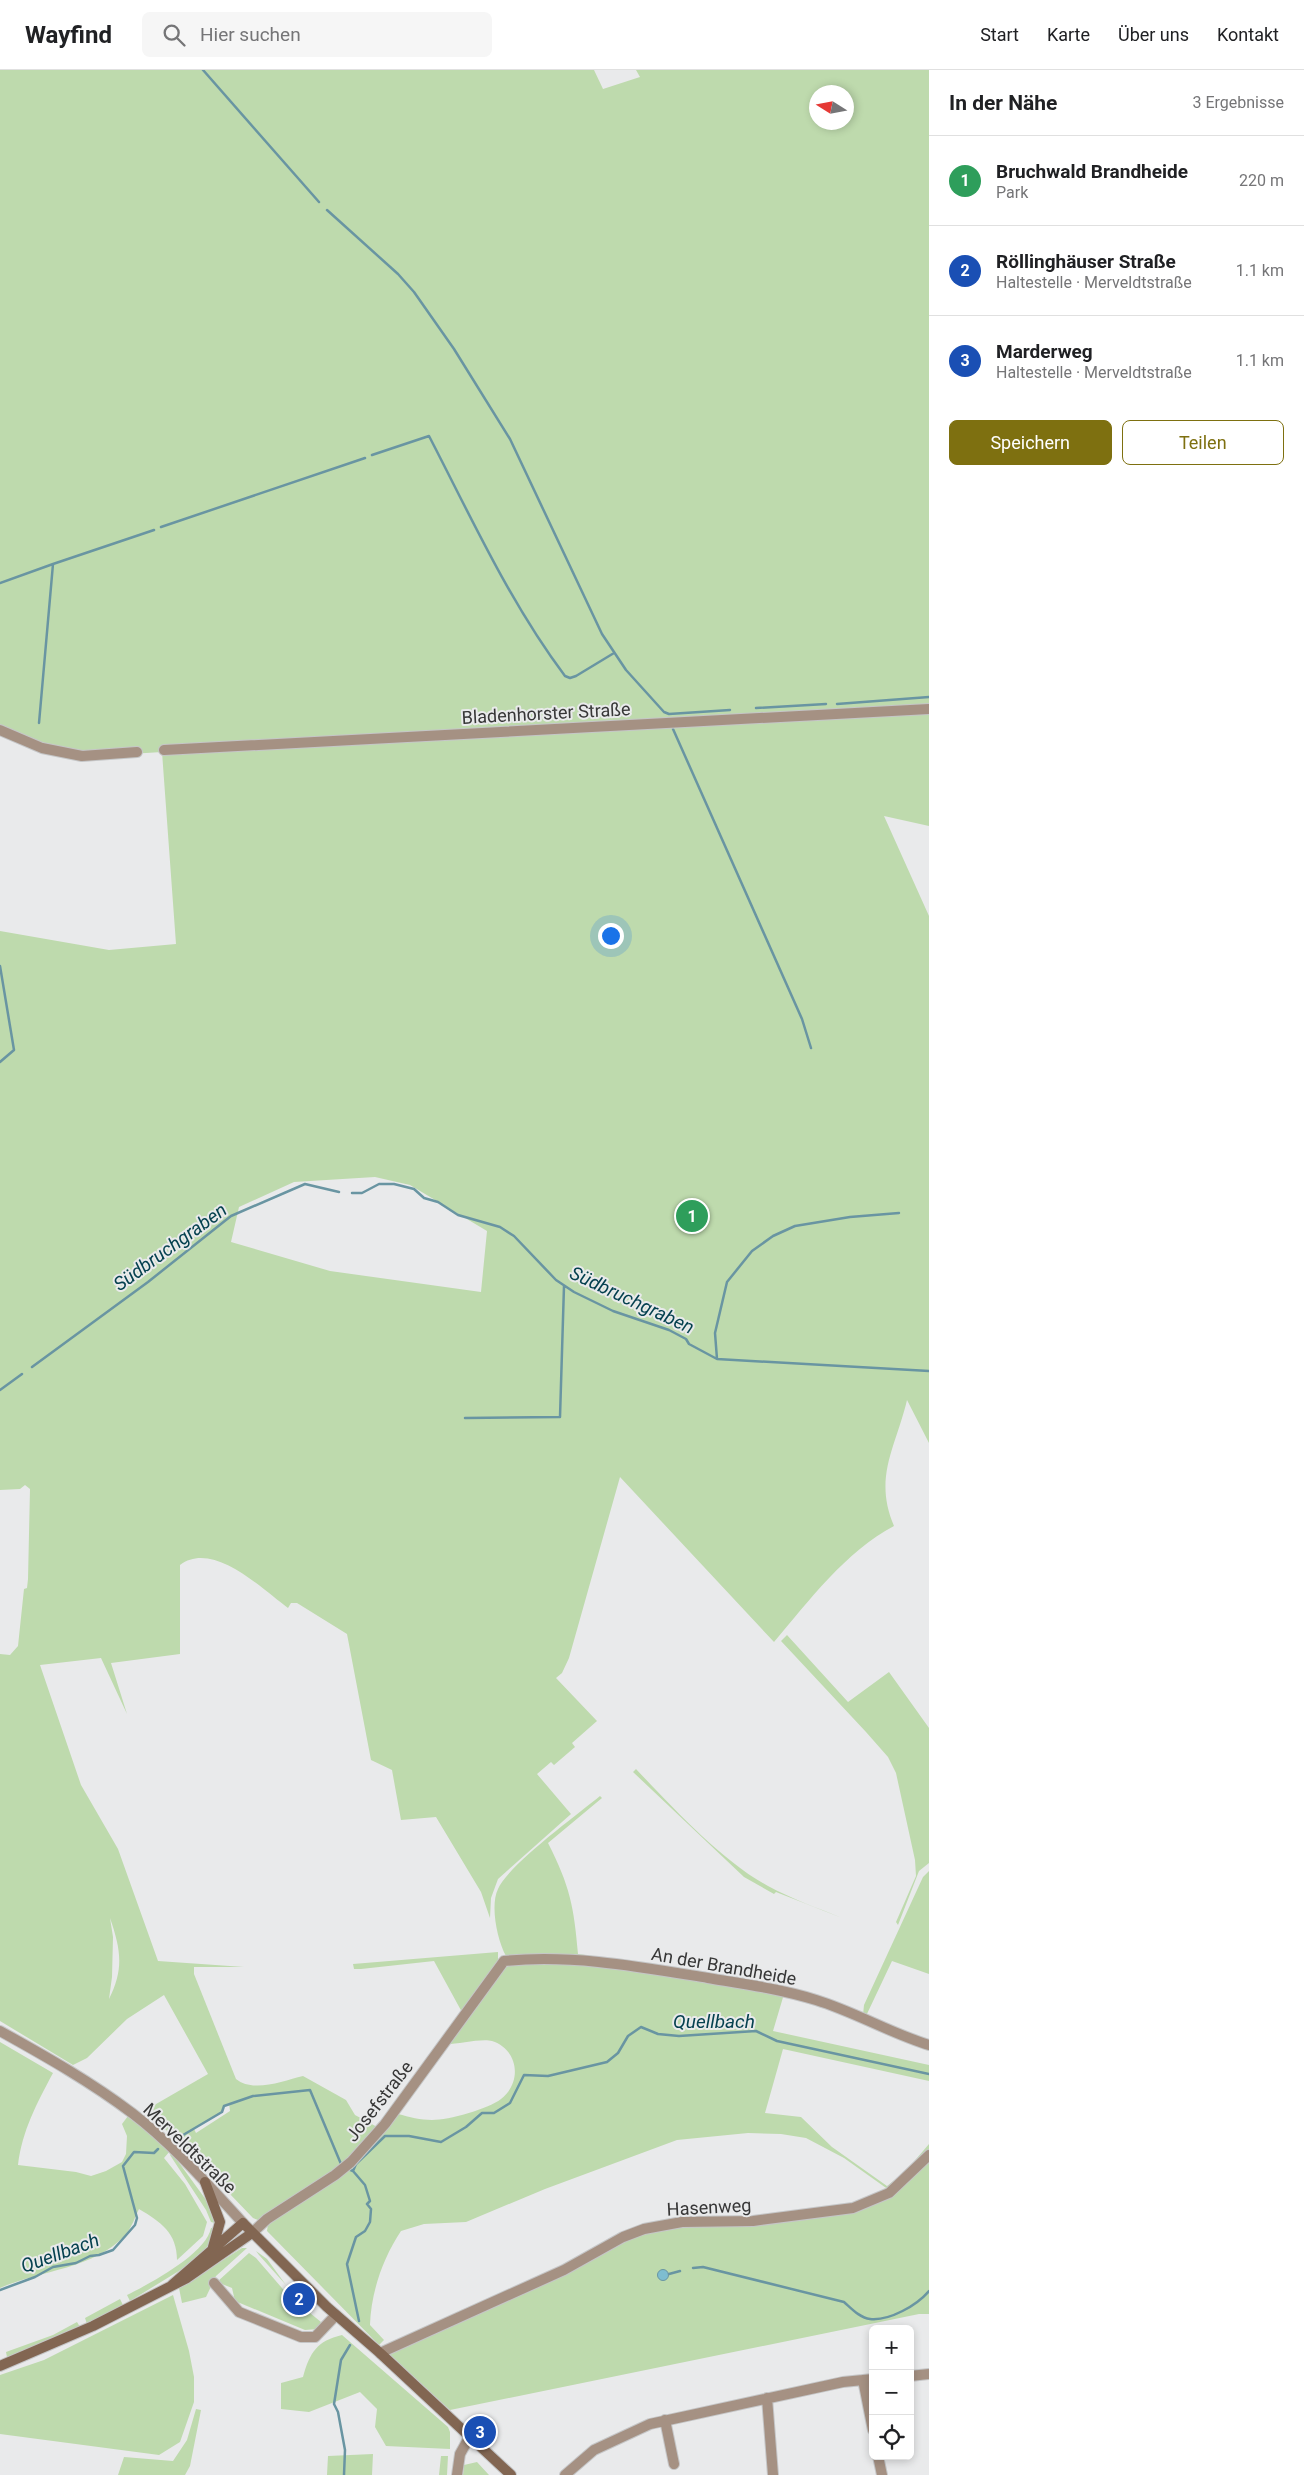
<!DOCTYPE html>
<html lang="de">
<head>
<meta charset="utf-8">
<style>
  :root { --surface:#fff; --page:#f6f6f6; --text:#202124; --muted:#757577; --line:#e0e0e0; --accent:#7e7010 }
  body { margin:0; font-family:Roboto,sans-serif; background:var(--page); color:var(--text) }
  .controls { position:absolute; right:15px; bottom:15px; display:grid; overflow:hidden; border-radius:8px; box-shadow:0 2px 8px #0003 }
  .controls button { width:45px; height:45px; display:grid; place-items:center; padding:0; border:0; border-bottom:1px solid var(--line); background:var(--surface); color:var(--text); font:25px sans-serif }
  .compass { position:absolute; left:809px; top:15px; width:45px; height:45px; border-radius:50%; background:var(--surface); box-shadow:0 2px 8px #0003; rotate:281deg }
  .you { position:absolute; left:610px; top:865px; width:18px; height:18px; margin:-12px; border:4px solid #fff; border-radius:50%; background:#1a73e8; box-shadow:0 0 0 8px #1a73e833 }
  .badge { display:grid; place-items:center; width:32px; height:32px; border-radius:50%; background:var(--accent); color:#fff; font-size:16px; font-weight:700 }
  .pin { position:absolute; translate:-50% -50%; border:2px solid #fff; box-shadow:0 1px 5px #0006 }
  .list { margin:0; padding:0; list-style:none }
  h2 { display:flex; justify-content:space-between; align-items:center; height:65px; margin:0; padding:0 20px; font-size:21px }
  h2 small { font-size:16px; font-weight:400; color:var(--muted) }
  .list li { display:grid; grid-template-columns:32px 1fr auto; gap:15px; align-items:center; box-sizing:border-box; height:90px; padding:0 20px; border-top:1px solid var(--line) }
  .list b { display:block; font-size:19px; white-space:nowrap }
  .list p { margin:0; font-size:16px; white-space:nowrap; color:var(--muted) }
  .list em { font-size:16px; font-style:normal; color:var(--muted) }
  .actions { display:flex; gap:10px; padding:15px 20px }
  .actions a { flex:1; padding:11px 0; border:1px solid var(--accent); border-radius:8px; text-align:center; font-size:18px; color:var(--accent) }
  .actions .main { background:var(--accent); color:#fff }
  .icon { flex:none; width:28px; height:28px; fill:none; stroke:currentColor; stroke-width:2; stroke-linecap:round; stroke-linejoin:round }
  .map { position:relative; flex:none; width:929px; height:2405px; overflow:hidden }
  header { display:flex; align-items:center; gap:30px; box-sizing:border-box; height:70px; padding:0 25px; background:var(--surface); border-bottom:1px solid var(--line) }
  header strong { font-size:24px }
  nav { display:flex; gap:28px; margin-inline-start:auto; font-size:18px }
  .search { width:350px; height:45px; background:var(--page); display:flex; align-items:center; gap:12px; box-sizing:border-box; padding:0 18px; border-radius:8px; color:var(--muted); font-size:19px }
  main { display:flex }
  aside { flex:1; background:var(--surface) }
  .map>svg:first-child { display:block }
  .green { fill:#bedaad; fill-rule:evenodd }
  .water { fill:#7ebdd0; stroke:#6995a2 }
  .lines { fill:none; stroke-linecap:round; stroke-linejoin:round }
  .stream { stroke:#6995a2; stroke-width:2.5 }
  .minor-casing { stroke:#c5c6c7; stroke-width:12 }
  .tertiary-casing { stroke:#c5c6c7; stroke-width:12 }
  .secondary-casing { stroke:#c5c6c7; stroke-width:12 }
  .minor { stroke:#a59183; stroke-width:10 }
  .tertiary { stroke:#a59183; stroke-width:10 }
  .secondary { stroke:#826652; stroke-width:10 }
  .labels { text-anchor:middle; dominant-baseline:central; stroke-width:4; stroke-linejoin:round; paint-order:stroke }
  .street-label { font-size:18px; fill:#373737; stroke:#e9eaeb }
  .water-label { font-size:19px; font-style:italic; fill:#05414f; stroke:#e9eaeb }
</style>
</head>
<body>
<header>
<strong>Wayfind</strong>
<div class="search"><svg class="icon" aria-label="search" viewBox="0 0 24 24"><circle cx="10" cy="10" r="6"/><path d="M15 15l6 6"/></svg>Hier suchen</div>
<nav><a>Start</a><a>Karte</a><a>Über uns</a><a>Kontakt</a></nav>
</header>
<main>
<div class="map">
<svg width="929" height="2405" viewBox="0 0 929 2405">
  <rect width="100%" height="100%" fill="#e9eaeb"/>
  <path class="green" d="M0,0H594L603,19L640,7L636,0H929V756L884,746L929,846V1373L907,1330C896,1377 873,1407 894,1456C846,1481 809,1531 774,1572L620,1407L569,1588L562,1603L556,1608L597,1651L572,1673L575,1677L554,1695L551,1692L537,1704L571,1744L498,1809L491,1828L490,1848L481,1822L436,1747L401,1750L392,1700L371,1690L347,1564L297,1533H291L288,1538C262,1519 213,1470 180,1495V1584L111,1593L127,1644L101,1588L40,1595L81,1715L118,1779L158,1891L244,1897H194V1904L236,2009C253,2023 283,2011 303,2006L346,2030L355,2045L379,2058L333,2104L258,2150L253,2148L181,2073L144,2041L208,2004L164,1925L127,1949L87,1988L73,1995L0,1951V1584L10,1585L18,1576L24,1519L27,1518L28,1509L30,1419L25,1415L20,1419L0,1420V861L109,880L176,874L162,682L82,687L0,661ZM816,22H846V52H816ZM375,1107L410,1115L487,1161L481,1222L330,1201L231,1172L239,1137L294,1112ZM110,1848C121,1880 124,1899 109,1929L112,1907L113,1867ZM229,2033L230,2041L196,2063L194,2059L222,2042L224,2036Z
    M787,1565L848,1632L889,1602L929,1658V1793L919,1801L898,1855L896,1852L916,1806L915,1790L896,1703L888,1687L866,1662L781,1571Z
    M636,1699C673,1738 722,1791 768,1816C792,1829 818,1838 842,1848L776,1822L774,1824L744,1807L633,1702Z
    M600,1726L602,1728L548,1773C570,1816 574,1837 578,1884L651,1894L506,1886C497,1870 490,1835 498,1819C508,1795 577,1745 600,1726Z
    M929,1801V1904L892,1891L866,1946L863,1945L864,1935L923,1807Z
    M498,1882V1893L463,1944L434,1891L361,1899H354L353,1894Z
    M522,1891L592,1894L784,1924L773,1961L929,1995V2011L783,1979L765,2043L801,2047L832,2077L887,2116L905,2102L929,2074V2082L889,2120L844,2088L806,2068L781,2064L748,2063L677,2070L545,2119L466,2152L424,2154L401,2161C383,2188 371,2222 370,2255L384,2270L379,2275L267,2161L268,2154L340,2105L398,2044C409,2047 421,2050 432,2050C449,2050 488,2039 501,2029C523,2012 518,1979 492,1971C483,1968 458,1974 447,1974L503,1898Z
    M0,1972L53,2003C37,2033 22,2061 18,2095L76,2102L91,2106L106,2101L122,2092L126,2084L127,2066L122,2054L128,2046L170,2081L164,2088L185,2114L207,2152L203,2166L177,2190C177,2163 161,2152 139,2139C135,2147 132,2157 126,2164C95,2199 41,2200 0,2218Z
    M172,2083L209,2134L215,2153L211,2152L206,2140L170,2085Z
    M929,2089V2244H919L450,2340L391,2287L390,2283L617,2173L653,2159L856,2141Z
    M217,2157L210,2176L187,2196L130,2231L127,2225C149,2214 206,2184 211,2158Z
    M242,2178H247L216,2206L206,2227L182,2233L179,2218Z
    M256,2181L267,2189L286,2215L259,2185Z
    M249,2183L256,2188L288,2225L321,2252L318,2259L305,2260L235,2231L232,2218L217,2212Z
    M173,2225L189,2281L194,2307V2332L180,2372L159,2385L0,2364V2305L44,2290Z
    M120,2229L123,2235L87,2254L85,2248Z
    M77,2252L80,2257L7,2287L6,2282L53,2265Z
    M342,2265L448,2357L450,2362V2379L386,2376L375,2357L377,2339L360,2322L309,2342L281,2339V2313L303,2307C310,2282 317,2271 342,2265Z
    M196,2339L201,2340L190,2396L185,2405H118L124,2387L173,2391L187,2370Z
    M373,2384L372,2405H327L328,2386Z
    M441,2386H448L447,2405H439Z
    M477,2392L489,2405H463L464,2395Z"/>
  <path class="water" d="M657.5 2205a5.5 5.5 0 1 1 11 0a5.5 5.5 0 1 1-11 0Z"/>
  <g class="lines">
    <path class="stream" d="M203,0L319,132
      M327,140L398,204L414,222L454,279L510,369L602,564L626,600L664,642L669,644L730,640
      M372,385L429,366C471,447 510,533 565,606L570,608L576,606L614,583
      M161,457L365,388
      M0,513L53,494
      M837,634L929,627
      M756,638L826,634
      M39,653L53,494L154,460
      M673,659L802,949L811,978
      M0,896L14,980L0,992
      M352,1123H362L379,1114H394L414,1119L424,1128L438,1132L458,1145L500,1157L514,1166L556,1210L574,1222L613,1241L669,1260L686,1269L689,1274L717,1289L929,1301
      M717,1289L715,1263L727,1212L752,1181L773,1166L795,1156L850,1147L899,1143
      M32,1297L148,1212L231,1146L305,1114L339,1122
      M0,1320L22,1304
      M465,1348L560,1347L564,1216
      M178,2068L222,2042L224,2036L253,2026L310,2020L341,2094
      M348,2099L353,2101L356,2094L385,2066H409L441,2072L466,2057L482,2043H494L510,2033L524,2005L548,2006L607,1992L618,1983L628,1966L641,1957L658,1964L679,1966L756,1961L777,1971L929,2004
      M353,2101L365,2115L370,2131L367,2134L371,2139L370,2152L365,2161L356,2167L347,2194L359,2251
      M693,2198L703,2197L844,2232C851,2238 860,2248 870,2249C890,2251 917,2235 929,2221
      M669,2204L680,2201
      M0,2220L35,2207L53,2197L76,2193L90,2186L99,2185L113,2180L135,2155L137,2148L123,2096L134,2082L154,2083L158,2079
      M344,2405L345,2380L338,2342L334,2334L341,2290L350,2275"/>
    <defs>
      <path id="minor" d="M0,660L42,678L82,686L137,682
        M164,680L929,639
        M252,2163L267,2149L335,2105L351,2092L385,2054L504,1891C572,1884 641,1897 708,1908C744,1914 781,1919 816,1930C855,1942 890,1963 929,1975
        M214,2213L239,2242L301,2267H315L336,2245
        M380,2283L564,2200L623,2167L644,2159L682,2152L753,2151L853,2138L889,2123L929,2085
        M910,2306L929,2304
        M863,2310L873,2360
        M767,2328L773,2405
        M665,2350L674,2394
        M878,2386L882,2405
        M457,2405L460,2384L470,2366
        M565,2405L594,2380L650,2354L843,2312L873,2309"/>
      <path id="tertiary" d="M0,1961C45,1986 91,2012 132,2043C173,2074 208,2115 243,2153"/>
      <path id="secondary" d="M205,2112L220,2152L213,2177
        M172,2215L243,2153L327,2237L380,2283L511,2405
        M0,2296L93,2256L187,2208L252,2163"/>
    </defs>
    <use href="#minor" class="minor-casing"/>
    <use href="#tertiary" class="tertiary-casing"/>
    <use href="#secondary" class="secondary-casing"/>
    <use href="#minor" class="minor"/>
    <use href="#tertiary" class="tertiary"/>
    <use href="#secondary" class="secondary"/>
  </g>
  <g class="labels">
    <g class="street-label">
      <text transform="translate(546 643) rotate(-3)">Bladenhorster Straße</text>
      <text transform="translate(724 1896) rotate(10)">An der Brandheide</text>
      <text transform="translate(379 2031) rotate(-52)">Josefstraße</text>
      <text transform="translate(190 2078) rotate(44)">Merveldtstraße</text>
      <text transform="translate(709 2137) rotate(-3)">Hasenweg</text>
    </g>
    <g class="water-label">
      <text transform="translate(170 1177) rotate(-36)">Südbruchgraben</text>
      <text transform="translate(632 1230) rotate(25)">Südbruchgraben</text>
      <text x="714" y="1951">Quellbach</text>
      <text transform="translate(60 2183) rotate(-20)">Quellbach</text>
    </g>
  </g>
</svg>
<div class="controls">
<button>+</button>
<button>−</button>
<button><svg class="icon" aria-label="locate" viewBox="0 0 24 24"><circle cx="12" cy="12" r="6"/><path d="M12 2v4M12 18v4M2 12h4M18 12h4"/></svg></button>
</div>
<svg class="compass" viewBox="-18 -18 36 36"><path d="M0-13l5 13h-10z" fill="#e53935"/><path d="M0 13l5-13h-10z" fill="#757577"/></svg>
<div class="you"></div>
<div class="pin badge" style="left:692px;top:1146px;background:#2e9e5b">1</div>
<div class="pin badge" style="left:299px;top:2229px;background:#1a4fb4">2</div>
<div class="pin badge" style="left:480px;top:2362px;background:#1a4fb4">3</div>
</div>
<aside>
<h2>In der Nähe<small>3 Ergebnisse</small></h2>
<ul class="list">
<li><span class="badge" style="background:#2e9e5b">1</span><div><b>Bruchwald Brandheide</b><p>Park</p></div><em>220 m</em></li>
<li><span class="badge" style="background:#1a4fb4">2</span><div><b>Röllinghäuser Straße</b><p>Haltestelle · Merveldtstraße</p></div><em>1.1 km</em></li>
<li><span class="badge" style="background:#1a4fb4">3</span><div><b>Marderweg</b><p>Haltestelle · Merveldtstraße</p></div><em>1.1 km</em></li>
</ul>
<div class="actions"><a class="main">Speichern</a><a>Teilen</a></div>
</aside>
</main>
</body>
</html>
